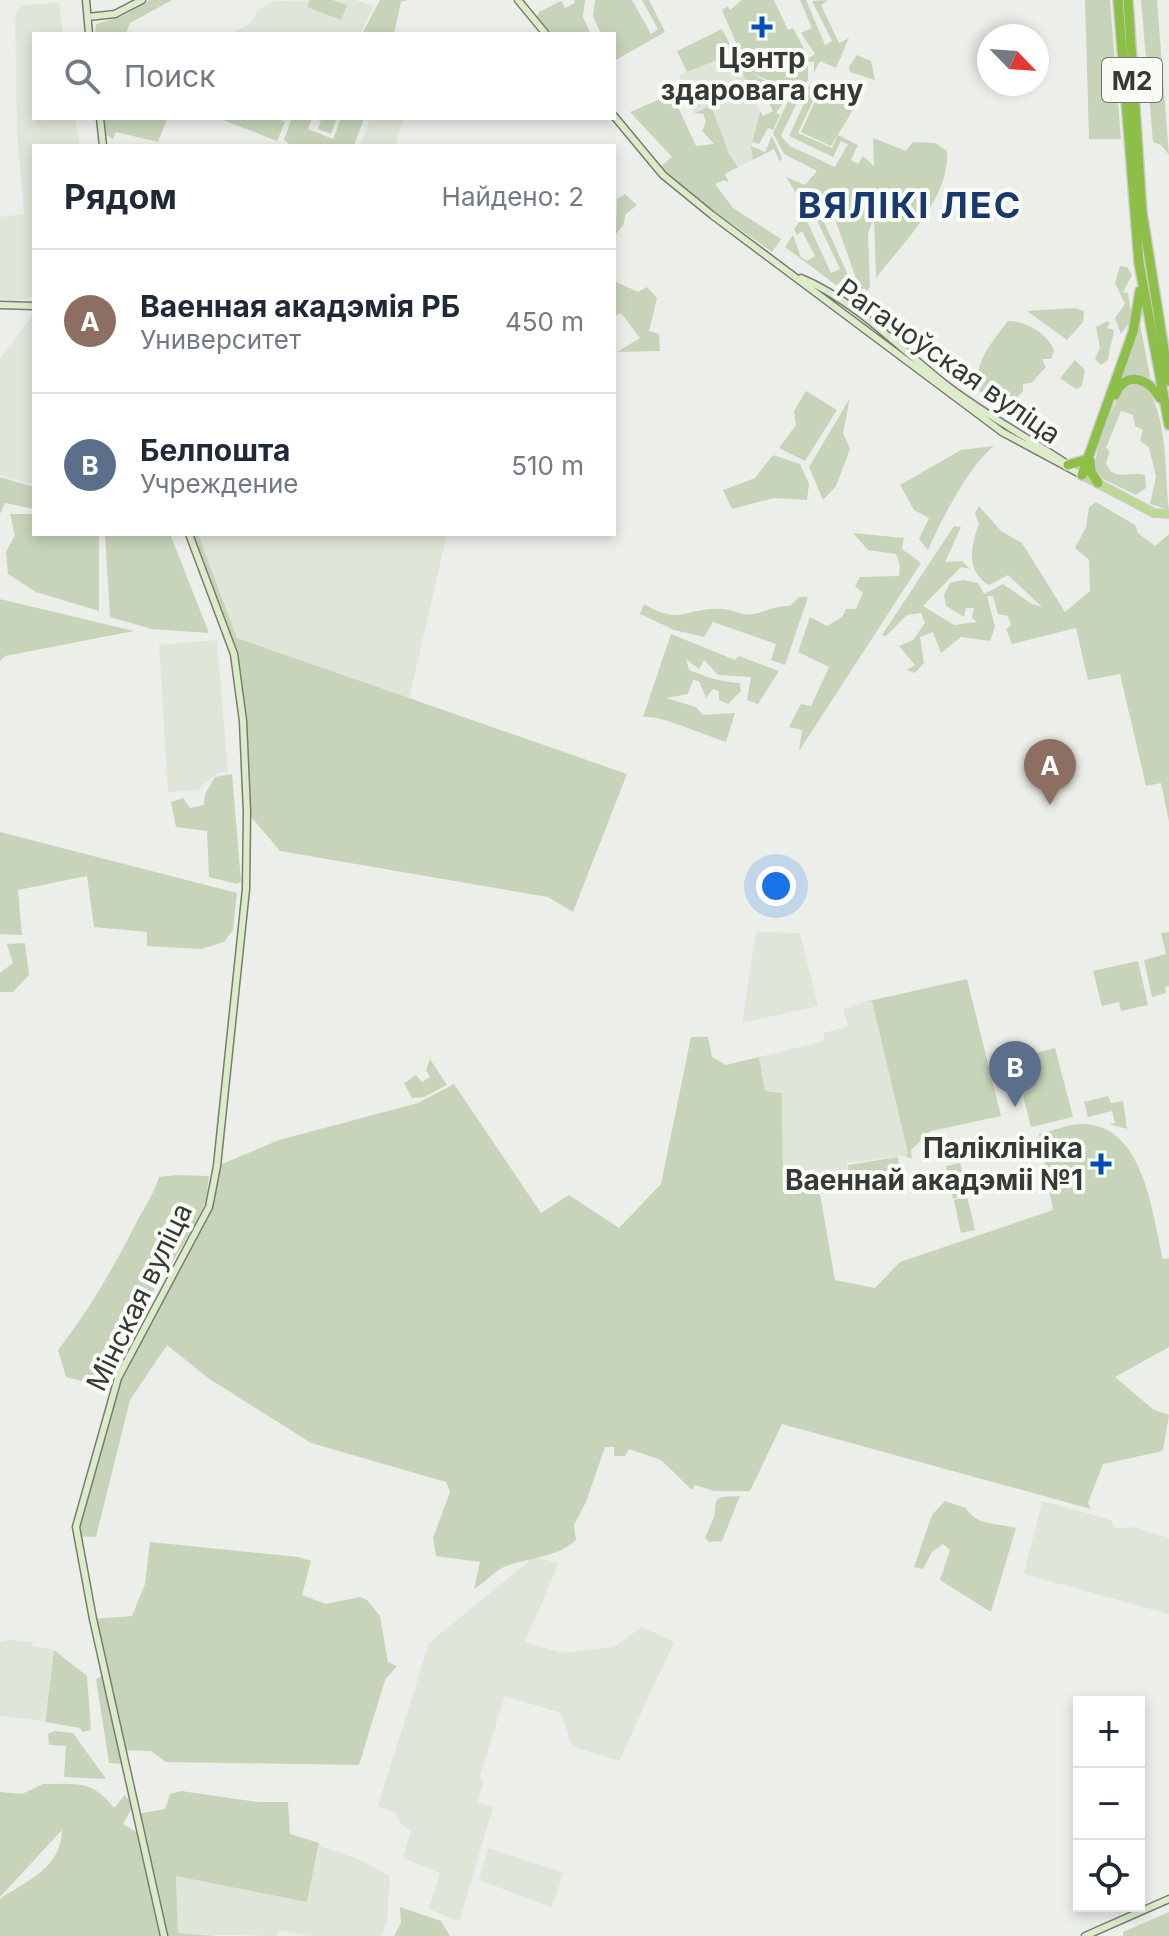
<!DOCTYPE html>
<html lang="ru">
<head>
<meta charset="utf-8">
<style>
  :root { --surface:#fff; --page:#f2f2f3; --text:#1f2937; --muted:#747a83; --line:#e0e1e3; --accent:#7c3aed }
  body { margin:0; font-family:Inter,sans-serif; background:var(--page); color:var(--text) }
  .controls { position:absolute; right:24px; bottom:24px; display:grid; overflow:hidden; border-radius:0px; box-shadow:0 4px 12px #0003 }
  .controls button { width:72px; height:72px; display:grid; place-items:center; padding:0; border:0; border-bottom:2px solid var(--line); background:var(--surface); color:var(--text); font:40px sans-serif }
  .compass { position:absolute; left:977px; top:24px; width:72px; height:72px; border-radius:50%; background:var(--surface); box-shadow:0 4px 12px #0003; rotate:115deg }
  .you { position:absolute; left:776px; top:886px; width:28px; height:28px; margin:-20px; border:6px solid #fff; border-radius:50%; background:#1a73e8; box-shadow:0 0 0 12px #1a73e833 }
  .badge { display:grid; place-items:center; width:52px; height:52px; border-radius:50%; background:var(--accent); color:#fff; font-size:26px; font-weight:700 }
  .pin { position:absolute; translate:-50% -66px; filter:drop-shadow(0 2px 4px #0008) }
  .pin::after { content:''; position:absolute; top:42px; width:28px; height:24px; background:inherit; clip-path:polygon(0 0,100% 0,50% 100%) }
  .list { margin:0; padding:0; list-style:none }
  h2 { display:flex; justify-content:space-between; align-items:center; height:104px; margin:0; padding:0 32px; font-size:34px }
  h2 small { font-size:26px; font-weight:400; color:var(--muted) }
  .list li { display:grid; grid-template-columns:52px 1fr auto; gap:24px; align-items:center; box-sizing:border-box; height:144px; padding:0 32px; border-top:2px solid var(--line) }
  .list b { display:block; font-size:30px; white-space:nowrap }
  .list p { margin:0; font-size:26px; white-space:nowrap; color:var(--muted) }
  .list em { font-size:26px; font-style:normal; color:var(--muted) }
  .icon { flex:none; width:44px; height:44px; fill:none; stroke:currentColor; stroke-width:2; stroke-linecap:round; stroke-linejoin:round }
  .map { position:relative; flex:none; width:1169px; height:1936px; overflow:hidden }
  .search { position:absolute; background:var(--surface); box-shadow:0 4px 12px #0003; left:32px; top:32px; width:584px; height:88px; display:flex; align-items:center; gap:20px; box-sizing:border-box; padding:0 28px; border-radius:0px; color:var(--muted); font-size:30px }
  .panel { position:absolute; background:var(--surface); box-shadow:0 4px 12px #0003; left:32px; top:144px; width:584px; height:392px; border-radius:0px }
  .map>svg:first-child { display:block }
  .built { fill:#dfe5d9 }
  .green { fill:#c7d4b9; fill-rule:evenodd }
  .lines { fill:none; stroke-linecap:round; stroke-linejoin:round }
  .secondary-casing { stroke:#787b76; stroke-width:9 }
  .primary-casing { stroke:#cbcccb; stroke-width:10 }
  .highway-casing { stroke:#cbcccb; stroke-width:12 }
  .secondary { stroke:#ddecc8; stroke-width:6 }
  .primary { stroke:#bbd991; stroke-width:7 }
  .highway { stroke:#8dbf48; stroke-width:9 }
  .poi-dot { fill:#004eb8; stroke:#f9fcf6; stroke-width:3 }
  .labels { text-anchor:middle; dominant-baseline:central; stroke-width:8; stroke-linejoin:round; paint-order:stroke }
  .shield { fill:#f9fcf6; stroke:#727470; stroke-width:2 }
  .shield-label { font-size:26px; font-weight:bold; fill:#383937 }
  .poi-label { font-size:28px; font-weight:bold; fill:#383937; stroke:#f9fcf6 }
  .street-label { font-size:28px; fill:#383937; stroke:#f9fcf6 }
  .district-label { font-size:36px; font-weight:bold; letter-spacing:2px; fill:#18396e; stroke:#f9fcf6 }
</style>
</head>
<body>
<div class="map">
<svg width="1169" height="1936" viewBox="0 0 1169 1936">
  <rect width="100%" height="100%" fill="#ecefe9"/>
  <path class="built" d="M355,0L374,6L360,34H231L252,22L258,10L275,1Z
    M59,2L63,34H34V118H75L80,146H34V296L18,301L0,299V217L24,214L17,134L15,14L21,6Z
    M734,52L760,111L751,147L753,160L738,167L729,154L711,107L694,113L679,75Z
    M370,118H404L395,146H360Z
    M34,313V485L0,475V359Z
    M198,534H447L409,699L237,638Z
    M217,640L228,772L217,773L198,790L168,792L159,645Z
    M756,932L800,933L818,1006L742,1023Z
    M872,1001L908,1155L847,1163L848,1190L843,1192L820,1194L783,1186L782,1093L765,1091L759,1057L824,1041V1033L848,1026L843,1009Z
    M1042,1501L1111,1520L1114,1528L1133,1527L1169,1538V1614L1024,1574Z
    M534,1557L559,1563L525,1642L561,1653L614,1647L642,1627L674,1642L619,1761L572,1746L561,1713L505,1696L479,1778L484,1781L478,1802L493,1807L460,1919L456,1920L429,1909L440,1873L403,1858L411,1831L400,1823L396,1813L378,1806L429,1643Z
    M10,1640L33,1642V1646L54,1650L44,1721L0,1716V1642Z
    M319,1846L356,1858L390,1876L387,1923L382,1936H310L278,1930L277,1936L178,1934L176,1876L307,1902Z
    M488,1848L564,1873L551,1907L479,1880Z"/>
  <path class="green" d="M150,0H172L130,23L126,34H95L96,24L123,16Z
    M310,0H332L347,5L341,20L307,7Z
    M380,0H408L401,2L394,34H362Z
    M574,0H585L583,17L591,34H552L537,17L539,12L561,1L565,8L575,3Z
    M595,0H632L651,34L658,29L642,0H649L665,32L614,61V34H601L593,16Z
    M742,0H774L788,30L793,28L809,58L815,54L801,33L812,28L800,0H806L825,45L832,41L812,1L828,0L821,5L839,43L849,38L836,68L820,61L814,73V62H808V81L789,89L751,73L765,81L762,88L783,97L786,90L790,92L776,113L780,115L773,130L768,128L759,144L753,142L751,146L765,152L772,136L782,158L780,162L774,149L753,160L751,147L760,111L763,116L773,111L762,88L751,93L734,53L687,72L677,51L722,29L734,52L739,50L722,10L728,6L730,10Z
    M1085,0H1110L1121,139H1089Z
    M1141,0H1157L1169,155L1161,145L1153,142Z
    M857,55L871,61L875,80L850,72L849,67Z
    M809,86L817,92L798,133L832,148L838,135L858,145L851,160L858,164L863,156L874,166L873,138L906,151L913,142L935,143L947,151C950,199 903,242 876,278L874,216L868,234L870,286L866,292L865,288L860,290L834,216L828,219L823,207L812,203L795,217L802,203L786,177L805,185L817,171L784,154L773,133L792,93ZM803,90L809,93L789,136L833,157L841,141L848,144L835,167L790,146L781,136Z
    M821,88L856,105L831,146L801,132Z
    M672,94L696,146L714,144L702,131L706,122L703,114L694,113L711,106L729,154L738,167L725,174L729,183L724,180L715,184L733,208L781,239L772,252L704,204L660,167L672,157L630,112Z
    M102,118H165L167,119L158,142L116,132L113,139L104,133Z
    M218,118H277L285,122L277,141Z
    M287,118H337L331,134L318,129L321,121L312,118L308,129L333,139L341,118H364L354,146H292L284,140L291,120Z
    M625,194L637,205L625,215L624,224L616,234L617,199Z
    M807,210L820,213L849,277L836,285L785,247L793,235L801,257L807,261L815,256L802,231L797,235L794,229ZM814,214L840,269L831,273L806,219Z
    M1120,266L1127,267L1132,275L1123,292L1128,293L1132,319L1121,334L1115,318L1125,304L1115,283Z
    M614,281L638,292L647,287L657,298L649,331L659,334L660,351L617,352L640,338L621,313L614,316Z
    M1075,308L1084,311L1083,322L1067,340L1027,311Z
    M1008,321C1024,320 1050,335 1054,351L1051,359H1042L1046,367L1031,383L1023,384V391L1014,401H999L979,391C972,364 992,342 1008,321Z
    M1108,321L1110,323L1107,328L1114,330C1114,333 1109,352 1108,360L1101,365L1095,359L1100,348L1096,327Z
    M1140,324L1151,381L1135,375L1115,388Z
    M1075,360L1085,370L1082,386L1076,389L1060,378Z
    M1130,383L1144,384C1169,417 1164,470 1169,510L1150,504L1156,477L1149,447L1140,441L1143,430L1135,426L1133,415L1121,411L1106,448L1110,451L1106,463C1113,483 1130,470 1145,475L1146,488L1136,495L1095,475C1092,454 1113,396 1130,383Z
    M806,391L837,410L805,461L779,448L796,425L794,411Z
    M850,398L843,433L850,449L836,486L823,500L809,467Z
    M994,446C970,464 940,522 928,550L919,539L929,518L914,510L900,485L961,450Z
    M773,455L800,464L809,484L807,500L774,498L732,509L723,490L755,478Z
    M0,477L34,487V509L5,503L0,514Z
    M1096,502L1135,525L1138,533L1155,546L1169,534V822L1161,783L1146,786L1120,674L1088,680L1076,628L1012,644L1006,629L1011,625L1008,616L998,614L993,596H987L995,627L990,641L961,637L941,653L933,632L920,637L924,663L915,673L907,670L915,665L899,646L913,640L925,623L921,613L907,615L886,636L882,635L954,526L961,527L945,562L962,561L970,569L961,567L923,606L954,625L977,622L972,618L974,608H966L964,617L946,606L944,595L950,583L963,580L978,583L984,594L1003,584L1032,604L1042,607L1008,575L989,585C965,571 971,546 979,524L975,513L979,506L1001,531L1022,543L1065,612L1090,591L1089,560L1075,548L1086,527L1089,507Z
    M10,514H34V534H99V611L36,592L8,574L6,552L15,535Z
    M853,533L904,538L902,549L921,563L799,751L802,730L789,727L801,704L811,706L829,667L798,652L810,617L827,626L842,617L846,609H856L863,593L855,586L860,577L899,576L900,565L896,554L868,550Z
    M105,534H170L209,633L152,629L110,617Z
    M189,534H198L237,638L627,774L573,912L548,897L280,851L247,812L243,721L234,654Z
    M799,597H808L785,665L771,660L776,644L713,622L704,637L674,630L640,614L644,604C682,627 687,606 723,609C734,610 742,616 754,614C768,611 775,605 790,606Z
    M0,599L134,631L5,656L0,661Z
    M671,634L735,660L739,656L779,671L758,704L747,700L751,677L718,675L704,660L699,669L686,659L689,670C706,677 721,682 740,683L741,691L728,704L719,700V691L713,689L706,698L699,681L693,680L688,694L666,698L696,707L703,715L735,713L726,742C706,736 659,714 643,717Z
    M232,774L241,881L237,884L209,877L207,831L176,827L171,802L183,798L190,808L204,805L205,794L215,777Z
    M0,832L237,893L233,930L224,942L201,949L147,946V932L94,927L87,876L18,890L22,935L0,934Z
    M1169,932V986L1165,987L1166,993L1152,997L1144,960L1166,954L1161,933Z
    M25,943L29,975L13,992H0V973L13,963L7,944Z
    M1138,961L1148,1005L1121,1011L1119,1002L1102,1006L1093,971Z
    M967,979L1001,1116L931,1131L911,1150L912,1159L904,1155L908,1154L872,1001L842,1007Z
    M691,1037H708L712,1057L726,1065L759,1057L765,1091L782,1093L783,1186L820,1194L835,1280L875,1288L900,1262L1053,1210L1039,1134C1052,1131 1069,1124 1082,1124C1144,1124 1152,1213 1163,1259L1169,1258V1347L1115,1377L1154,1410L1169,1415L1163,1451L1103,1464L1088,1503L1091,1509L782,1424L750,1491H714L695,1485L692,1490L661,1460L629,1449L625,1456H614V1447H605L586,1502L574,1525L576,1540C558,1557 529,1558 506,1566C495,1570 485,1583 474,1589L480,1562L436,1556L433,1538L450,1492L446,1482L311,1443L208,1378L167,1345L130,1400L96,1537L77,1536L76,1527L118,1378L209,1207L217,1166L279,1140L418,1103L454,1084L541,1213L569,1195L619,1228L661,1184Z
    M1055,1048L1073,1117L1031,1127L1015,1064L1033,1054Z
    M430,1059L447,1085L424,1097L412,1098L404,1083L416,1075L422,1082L430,1077L426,1070Z
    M1108,1096L1111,1103L1123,1101L1127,1129L1109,1124L1115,1123L1112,1111L1088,1117L1084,1102Z
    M898,1157L900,1176L849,1188L848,1165Z
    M960,1163L968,1194L953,1199L946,1166Z
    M178,1175L209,1176L206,1201L193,1229L94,1384L66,1377L58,1350C88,1311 112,1271 134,1227C143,1209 153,1197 159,1177Z
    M967,1196L975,1230L961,1233L954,1200Z
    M740,1496L722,1541L709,1542L705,1538L714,1517L716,1501L721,1497Z
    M945,1501L966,1508C976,1526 998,1523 1016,1528L991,1612L940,1580L950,1550L943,1544L932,1552L923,1569L914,1567L932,1515Z
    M150,1542L298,1557L311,1561L302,1595L326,1604L360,1597L367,1600L380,1616L388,1662L397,1666L385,1680L359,1765L166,1762L151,1751L122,1750L93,1619L132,1616L145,1584Z
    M54,1650L87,1676L91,1730L83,1732L80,1728L45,1722Z
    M104,1675L122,1764L109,1763L96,1679Z
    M54,1731L73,1733L106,1779L64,1777L66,1746L49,1745L48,1734Z
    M43,1784C76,1784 92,1779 114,1808L125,1795L133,1806L123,1824L140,1834L162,1936H0V1899C29,1879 61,1868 62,1830L0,1897V1792L22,1794Z
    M181,1791L258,1802H288L290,1834L319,1843L307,1902L176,1876L178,1933L217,1936H164L137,1814L165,1809L170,1794Z
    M400,1907L441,1921L450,1936H394L401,1923Z
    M1169,1912V1936H1123V1932Z"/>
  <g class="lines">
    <defs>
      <path id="secondary" d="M86,0L89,34
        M518,0L546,34
        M88,17L115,14L142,0
        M614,116L663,175L712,215L1002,432L1082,475
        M100,118L103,146
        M801,278C856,301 899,348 945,384C985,415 1029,438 1070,466
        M0,305L34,306
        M164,1936L93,1619L76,1527L118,1378L209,1207L217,1166L246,889L247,812L243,721L234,654L189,534
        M1085,1936L1169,1899"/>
      <path id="primary" d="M1082,475L1154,513L1169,514"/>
      <path id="highway" d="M1118,0L1139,263L1169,425
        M1128,0L1142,212L1169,381
        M1115,395C1126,369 1149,379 1160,398
        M1090,461L1091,472L1098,483
        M1068,465L1085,460
        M1082,475L1133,332L1140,291"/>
    </defs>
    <use href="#secondary" class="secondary-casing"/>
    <use href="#primary" class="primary-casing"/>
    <use href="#highway" class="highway-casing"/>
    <use href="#secondary" class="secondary"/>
    <use href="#primary" class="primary"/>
    <use href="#highway" class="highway"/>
  </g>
  <g class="poi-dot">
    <path d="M758 15h8v8h8v8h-8v8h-8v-8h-8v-8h8z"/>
    <path d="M1097 1152h8v8h8v8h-8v8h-8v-8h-8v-8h8z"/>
  </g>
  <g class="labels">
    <rect class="shield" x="1102" y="58" width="60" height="44" rx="6"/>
    <g class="shield-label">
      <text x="1132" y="80">М2</text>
    </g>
    <g class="poi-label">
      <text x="762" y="58">Цэнтр<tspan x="762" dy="32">здаровага сну</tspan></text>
      <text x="1083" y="1148" text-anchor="end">Паліклініка<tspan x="1083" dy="32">Ваеннай акадэміі №1</tspan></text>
    </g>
    <g class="street-label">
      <text transform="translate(949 361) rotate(35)">Рагачоўская вуліца</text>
      <text transform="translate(139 1297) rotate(-64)">Мінская вуліца</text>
    </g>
    <g class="district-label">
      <text x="910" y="205">ВЯЛІКІ ЛЕС</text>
    </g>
  </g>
</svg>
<div class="controls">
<button>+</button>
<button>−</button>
<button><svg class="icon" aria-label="locate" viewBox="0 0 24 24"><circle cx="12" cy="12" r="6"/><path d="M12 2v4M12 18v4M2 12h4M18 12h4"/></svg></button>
</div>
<svg class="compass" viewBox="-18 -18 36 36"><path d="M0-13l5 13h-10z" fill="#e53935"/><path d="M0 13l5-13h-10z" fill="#747a83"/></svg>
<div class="you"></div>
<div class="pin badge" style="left:1050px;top:805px;background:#8d6e63">A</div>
<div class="pin badge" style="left:1015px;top:1107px;background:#5c6f8a">B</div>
<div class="search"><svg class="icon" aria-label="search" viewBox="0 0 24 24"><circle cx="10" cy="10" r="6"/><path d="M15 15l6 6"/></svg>Поиск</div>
<section class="panel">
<h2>Рядом<small>Найдено: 2</small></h2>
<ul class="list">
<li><span class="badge" style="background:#8d6e63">A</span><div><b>Ваенная акадэмія РБ</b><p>Университет</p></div><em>450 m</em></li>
<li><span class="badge" style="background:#5c6f8a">B</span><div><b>Белпошта</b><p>Учреждение</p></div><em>510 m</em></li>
</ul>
</section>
</div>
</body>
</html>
